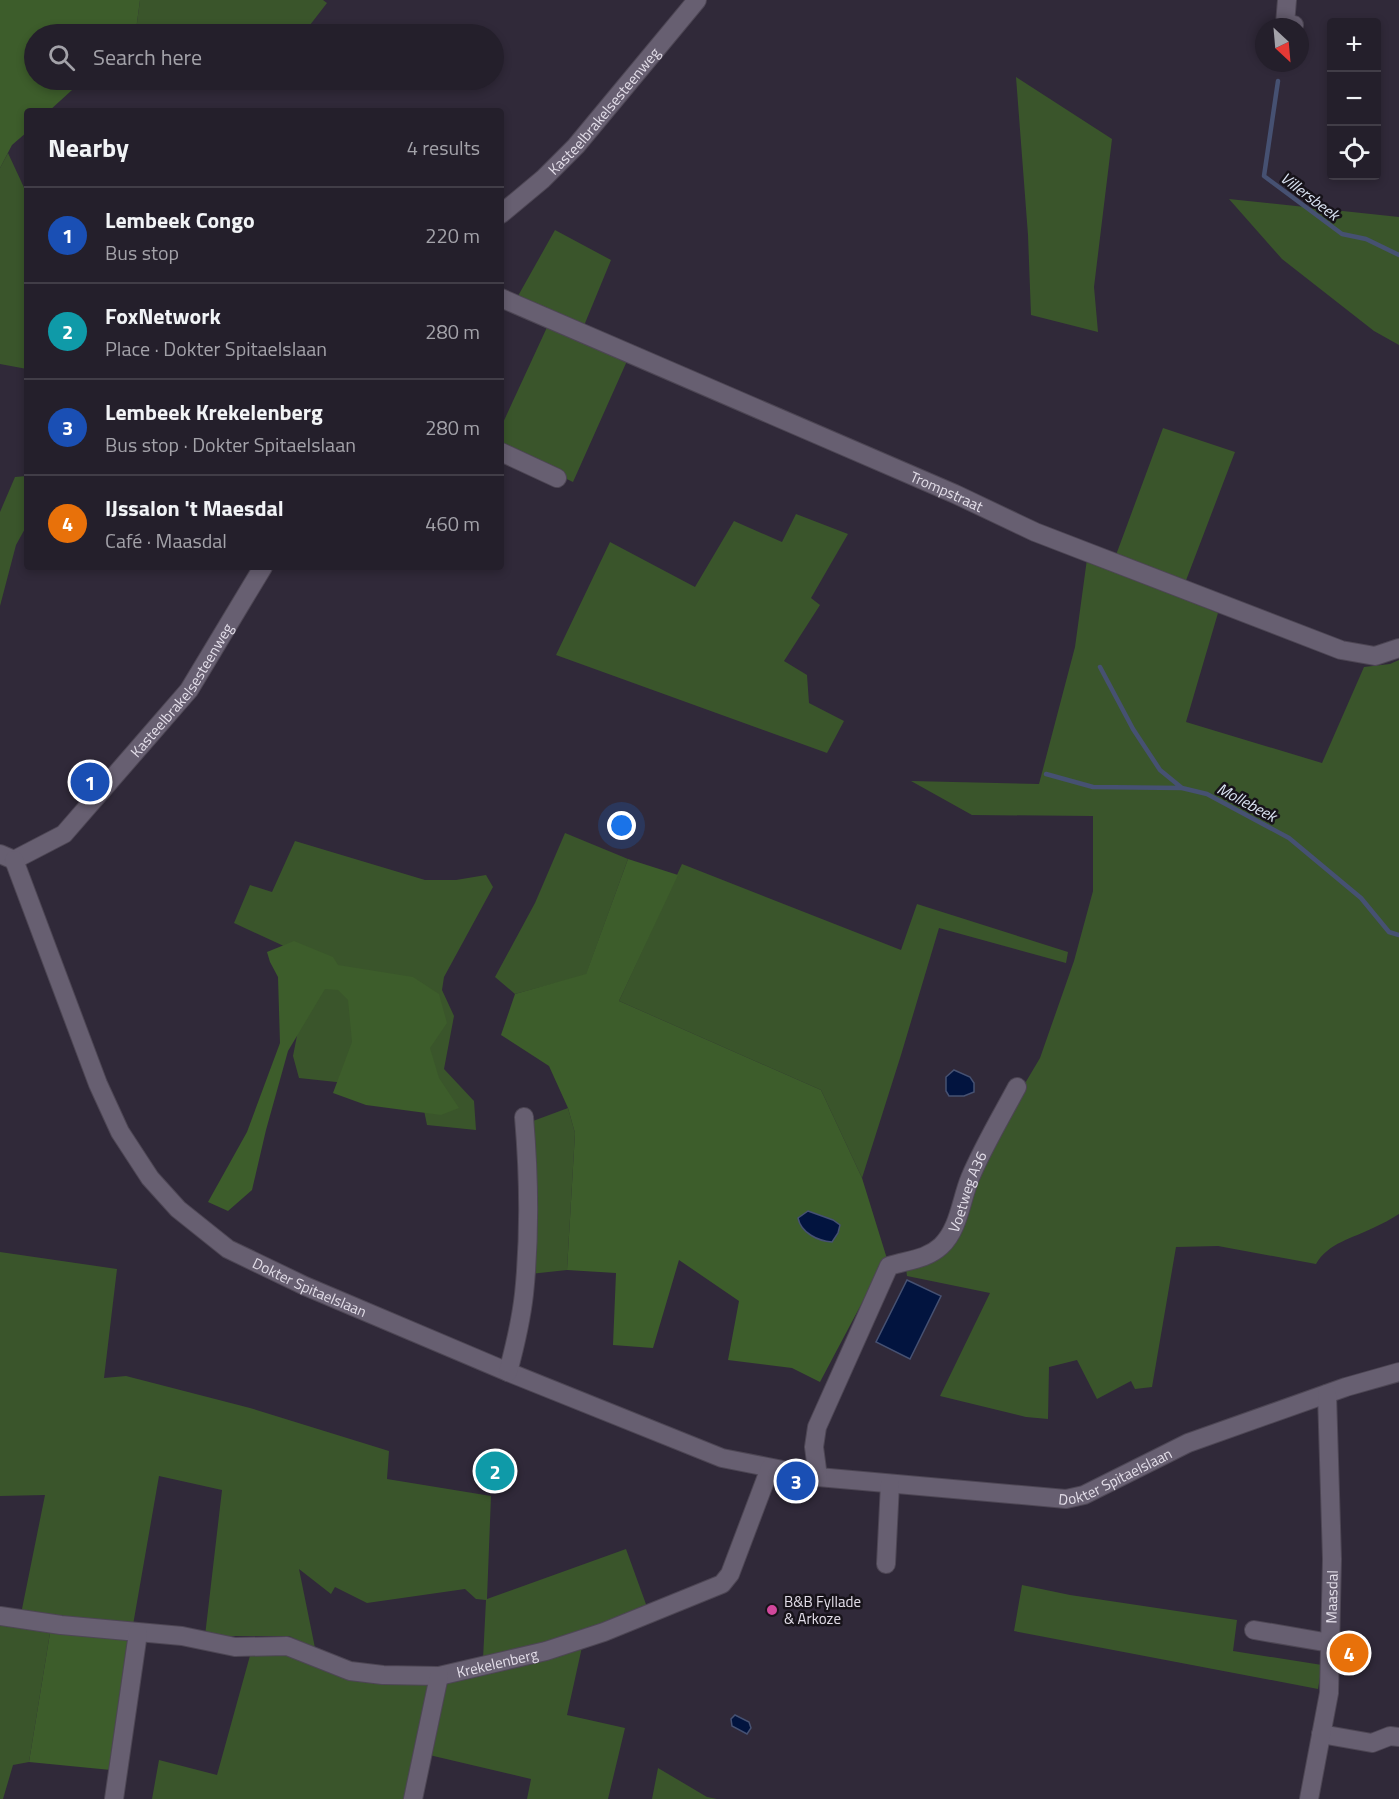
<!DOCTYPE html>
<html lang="en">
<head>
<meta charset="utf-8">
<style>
  :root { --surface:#241f2b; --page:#302c37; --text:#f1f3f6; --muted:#a3a2a9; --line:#413d47; --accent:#bca0f2 }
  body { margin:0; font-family:"Titillium Web",sans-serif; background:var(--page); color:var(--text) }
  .controls { position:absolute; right:18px; top:18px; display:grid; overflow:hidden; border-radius:6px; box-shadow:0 3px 9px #0003 }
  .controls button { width:54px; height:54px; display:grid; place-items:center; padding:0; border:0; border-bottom:2px solid var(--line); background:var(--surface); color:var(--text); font:30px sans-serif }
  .compass { position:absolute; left:1255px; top:18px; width:54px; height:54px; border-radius:50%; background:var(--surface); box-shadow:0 3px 9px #0003; rotate:154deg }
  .you { position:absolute; left:622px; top:826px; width:21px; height:21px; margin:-15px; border:4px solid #fff; border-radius:50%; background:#1a73e8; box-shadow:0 0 0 9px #1a73e833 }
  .badge { display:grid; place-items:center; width:39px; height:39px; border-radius:50%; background:var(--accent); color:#fff; font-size:20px; font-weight:700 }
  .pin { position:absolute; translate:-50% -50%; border:3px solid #fff; box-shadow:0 2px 6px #0006 }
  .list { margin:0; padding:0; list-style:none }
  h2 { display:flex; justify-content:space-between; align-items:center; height:78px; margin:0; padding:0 24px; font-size:26px }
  h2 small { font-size:20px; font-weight:400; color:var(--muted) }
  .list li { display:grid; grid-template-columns:39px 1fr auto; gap:18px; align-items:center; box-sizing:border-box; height:96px; padding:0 24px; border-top:2px solid var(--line) }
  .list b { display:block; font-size:22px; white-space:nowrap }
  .list p { margin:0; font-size:20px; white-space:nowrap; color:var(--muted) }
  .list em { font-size:20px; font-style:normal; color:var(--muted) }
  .icon { flex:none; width:33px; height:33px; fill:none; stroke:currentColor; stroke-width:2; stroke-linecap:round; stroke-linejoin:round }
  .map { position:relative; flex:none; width:1399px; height:1799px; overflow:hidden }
  .search { position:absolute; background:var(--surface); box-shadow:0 3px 9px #0003; left:24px; top:24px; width:480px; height:66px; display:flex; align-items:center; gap:15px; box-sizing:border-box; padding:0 21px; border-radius:33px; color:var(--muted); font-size:22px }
  .panel { position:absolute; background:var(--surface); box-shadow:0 3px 9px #0003; left:24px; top:108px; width:480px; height:462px; border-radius:6px }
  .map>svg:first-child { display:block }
  .green { fill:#3a552b }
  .forest { fill:#3d5d2b }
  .water { fill:#02143f; stroke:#465172; stroke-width:1.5 }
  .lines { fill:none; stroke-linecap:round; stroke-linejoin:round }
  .stream { stroke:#465172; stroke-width:4.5 }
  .minor-casing { stroke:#4d4654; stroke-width:20 }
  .minor { stroke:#675f71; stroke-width:18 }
  .hotel-dot { fill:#d1479c; stroke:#17131a; stroke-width:2 }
  .labels { text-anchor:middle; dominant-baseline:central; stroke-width:5; stroke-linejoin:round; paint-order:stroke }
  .street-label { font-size:15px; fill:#e3dee9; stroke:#17131a }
  .poi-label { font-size:15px; fill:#e3dee9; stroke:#17131a; text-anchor:start }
  .water-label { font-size:16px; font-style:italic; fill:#dce5f4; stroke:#17131a }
</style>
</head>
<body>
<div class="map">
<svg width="1399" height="1799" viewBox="0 0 1399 1799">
  <rect width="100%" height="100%" fill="#302939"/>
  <path class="green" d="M140,0H323L327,3L303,34H147L136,30Z
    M1016,77L1112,139L1094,287L1098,332L1031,315L1028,235Z
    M8,153L27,194V369L0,364V168Z
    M1229,199L1399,217V345L1374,331L1282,259Z
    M555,230L611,260L583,328L518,296Z
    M549,323L627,361L573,482L501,448V427Z
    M1163,428L1235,452L1185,583L1116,555Z
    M27,476V525L16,545L0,606V512L15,477Z
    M796,514L848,534L811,598L820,605L784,661L807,675L809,703L844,721L827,753L556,655L610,542L695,587L734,521L782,542Z
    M1087,559L1218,613L1186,722L1322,763L1364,667L1390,664L1399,660V1214C1391,1219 1382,1224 1373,1228C1353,1238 1328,1243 1316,1264L1218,1246L1176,1247L1152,1387L1135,1389L1131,1381L1097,1399L1077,1360L1049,1367L1048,1419L1026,1417L940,1396L990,1293L907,1276L906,1268L930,1260L1005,1117L1040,1058L1074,961L1093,891V816L972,815L911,781L1039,784L1075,647Z
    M565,833L628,859L586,975L515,994L495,977L535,903Z
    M295,841L425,880H456L486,875L493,887L444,977L442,990L454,1016L444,1069L474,1101L476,1130L427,1125L420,1091L299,1078L293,1056L312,959L234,923L250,885L272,892Z
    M682,864L901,950L917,904L1068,952L1066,963L939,928L901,1055L862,1178L821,1090L619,1001Z
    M568,1108L575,1133L567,1270L530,1274L533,1121Z
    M0,1252L117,1269L104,1378L126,1376L250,1408L389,1451L387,1479L491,1496L487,1599L626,1549L647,1607L574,1638L483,1659L486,1600L476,1599L465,1589L367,1603L335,1587L331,1594L299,1569L315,1648L289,1636H205L222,1490L159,1476L133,1625L21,1614L45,1495L0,1496Z
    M1022,1585L1070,1595L1237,1620L1233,1651L1322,1665L1318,1689L1014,1631Z
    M0,1621L51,1627L29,1762L13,1765L3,1799H0Z
    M582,1647L567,1715L625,1728L608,1799H527L531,1779L425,1754L445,1684L451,1680Z
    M251,1652H282L422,1682L431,1686L406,1799H152L159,1760L217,1775Z
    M658,1768L707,1797L717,1799H652Z"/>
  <path class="forest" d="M0,0H140L136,30L131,34H34V80H83L49,111H27V132L12,145L0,168Z
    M628,859L678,875L619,1001L821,1090L862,1178L888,1262L873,1282L820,1382L792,1368L728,1360L739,1301L679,1260L653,1348L613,1345L616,1273L567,1270L575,1133L568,1108L549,1066L501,1035L515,994L586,974Z
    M294,941L333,957L338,965L413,977L439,994L447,1023L430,1048L439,1078L459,1108L441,1115L366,1105L333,1093L352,1042L348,1000L338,990L325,989L288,1051L266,1130L252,1190L228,1211L208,1202L247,1132L280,1043L278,977L270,962L267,952Z
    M51,1627L134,1641L111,1770L29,1762Z"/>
  <path class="water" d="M954,1070L970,1077L974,1083V1092L964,1096H949L946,1091V1077Z
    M808,1211L833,1220L840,1225L838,1233L832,1242C818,1241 801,1233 798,1218Z
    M907,1280L941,1296L910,1359L876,1342Z
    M735,1715L749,1722L751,1728L747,1734L732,1726L731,1719Z"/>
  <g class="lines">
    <path class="stream" d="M1278,81L1264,176L1342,234L1366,239L1399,255
      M1100,667L1133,729L1160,770L1182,788
      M1046,774L1093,787L1182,788L1207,794L1289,838L1361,898L1389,932L1399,935"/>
    <defs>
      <g id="minor">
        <path d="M1287,0L1285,24L1294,25L1293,27"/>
        <path id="s1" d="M501,214L543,179L576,146L697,0"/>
        <path id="s2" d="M501,298L955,494L1035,532L1341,650L1375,656L1399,648"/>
        <path d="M501,452L557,478"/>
        <path id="s3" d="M0,854L14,860L64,834L189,690L263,567"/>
        <path id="s4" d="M14,860L98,1084L120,1132L150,1178L178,1209L228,1249L305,1286L508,1372L722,1458L818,1477L1066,1499L1084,1495L1188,1443L1346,1387L1399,1372"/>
        <path d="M508,1372C515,1346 521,1321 524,1294C530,1236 529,1175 524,1117"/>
        <path id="s5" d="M818,1477L814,1447L817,1427L889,1266C907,1260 926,1260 941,1246C959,1229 961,1200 970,1178C983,1147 1001,1117 1017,1087"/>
        <path d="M886,1564L890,1484"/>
        <path id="s6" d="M0,1616L61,1625L182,1636L235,1647L287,1646L350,1671L383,1675L439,1676L546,1651L604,1632L722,1584L730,1574L770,1468"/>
        <path d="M1254,1630L1330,1643"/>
        <path d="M1321,1734L1372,1743L1390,1736L1399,1737"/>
        <path d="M114,1799L138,1633"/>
        <path d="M413,1799L439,1676"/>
        <path id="s7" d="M1309,1799L1329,1693L1332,1559L1327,1394"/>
      </g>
    </defs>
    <use href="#minor" class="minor-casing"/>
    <use href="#minor" class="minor"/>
  </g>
  <circle class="hotel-dot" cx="772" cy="1610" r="6"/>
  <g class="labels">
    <g class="street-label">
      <text stroke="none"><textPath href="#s1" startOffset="146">Kasteelbrakelsesteenweg</textPath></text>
      <text stroke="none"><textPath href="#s2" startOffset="486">Trompstraat</textPath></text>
      <text stroke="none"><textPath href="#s3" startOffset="258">Kasteelbrakelsesteenweg</textPath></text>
      <text stroke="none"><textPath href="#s5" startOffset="344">Voetweg A36</textPath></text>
      <text stroke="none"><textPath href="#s4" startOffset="543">Dokter Spitaelslaan</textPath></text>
      <text stroke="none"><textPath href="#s4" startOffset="1390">Dokter Spitaelslaan</textPath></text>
      <text stroke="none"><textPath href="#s7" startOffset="204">Maasdal</textPath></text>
      <text stroke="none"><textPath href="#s6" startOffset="506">Krekelenberg</textPath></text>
    </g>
    <g class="poi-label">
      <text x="784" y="1601">B&amp;B Fyllade<tspan x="784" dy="17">&amp; Arkoze</tspan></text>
    </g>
    <g class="water-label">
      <text transform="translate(1310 196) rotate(37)">Villersbeek</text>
      <text transform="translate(1247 802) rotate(28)">Mollebeek</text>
    </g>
  </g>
</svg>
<div class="controls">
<button>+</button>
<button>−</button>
<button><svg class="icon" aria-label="locate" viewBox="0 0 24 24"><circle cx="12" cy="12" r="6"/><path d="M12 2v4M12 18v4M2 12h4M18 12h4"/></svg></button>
</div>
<svg class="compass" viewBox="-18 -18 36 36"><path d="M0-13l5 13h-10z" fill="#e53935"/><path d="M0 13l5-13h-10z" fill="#a3a2a9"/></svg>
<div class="you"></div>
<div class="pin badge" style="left:90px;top:782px;background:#1a4fb4">1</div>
<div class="pin badge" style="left:495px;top:1471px;background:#0f9aa8">2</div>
<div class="pin badge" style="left:796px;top:1481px;background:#1a4fb4">3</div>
<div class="pin badge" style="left:1349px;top:1653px;background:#e8710a">4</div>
<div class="search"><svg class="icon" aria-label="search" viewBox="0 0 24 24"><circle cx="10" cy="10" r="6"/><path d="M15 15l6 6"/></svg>Search here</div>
<section class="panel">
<h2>Nearby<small>4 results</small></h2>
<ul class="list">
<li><span class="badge" style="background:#1a4fb4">1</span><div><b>Lembeek Congo</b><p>Bus stop</p></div><em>220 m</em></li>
<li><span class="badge" style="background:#0f9aa8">2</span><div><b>FoxNetwork</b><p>Place · Dokter Spitaelslaan</p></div><em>280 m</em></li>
<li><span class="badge" style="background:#1a4fb4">3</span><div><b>Lembeek Krekelenberg</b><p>Bus stop · Dokter Spitaelslaan</p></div><em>280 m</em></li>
<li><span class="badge" style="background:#e8710a">4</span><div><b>IJssalon 't Maesdal</b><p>Café · Maasdal</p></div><em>460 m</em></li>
</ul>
</section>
</div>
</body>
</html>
